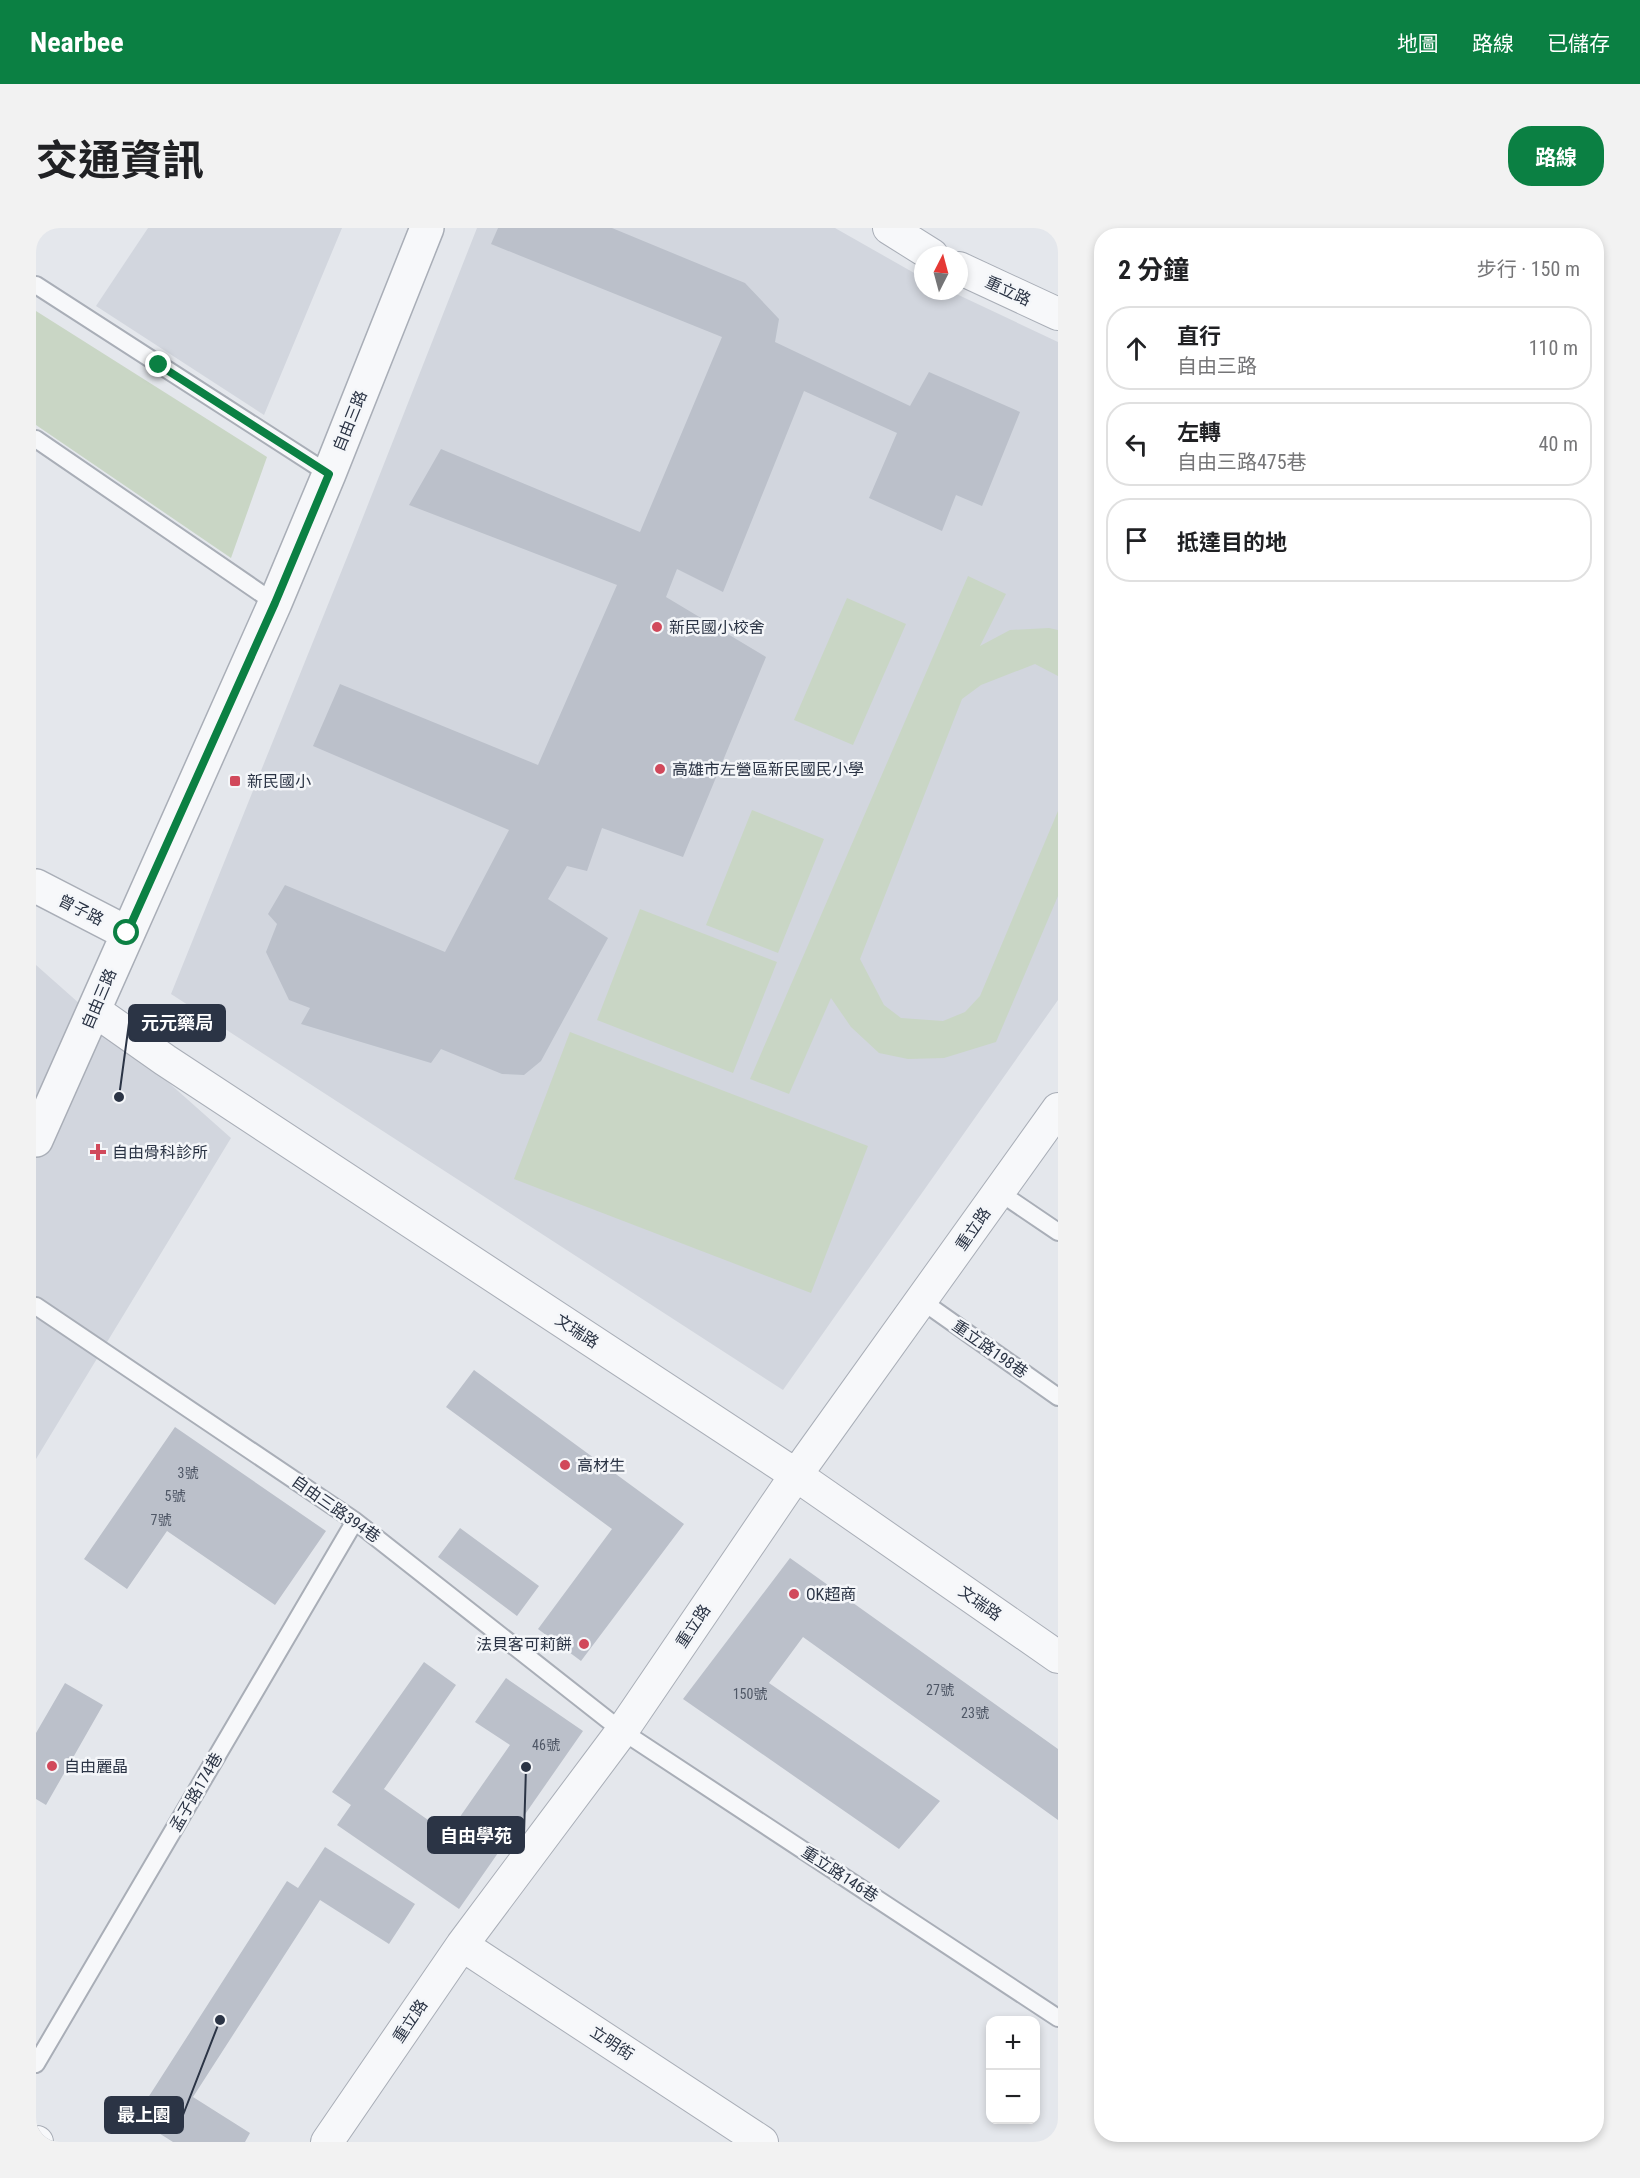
<!DOCTYPE html>
<html lang="zh-TW">
<head>
<meta charset="utf-8">
<style>
  :root { --surface:#fff; --page:#f2f2f2; --text:#202124; --muted:#757577; --line:#e0e0e0; --accent:#0b8043 }
  body { margin:0; font-family:"Roboto Condensed","Noto Sans TC",sans-serif; background:var(--page); color:var(--text) }
  .controls { position:absolute; right:18px; bottom:18px; display:grid; overflow:hidden; border-radius:12px; box-shadow:0 3px 9px #0003 }
  .controls button { width:54px; height:54px; display:grid; place-items:center; padding:0; border:0; border-bottom:2px solid var(--line); background:var(--surface); color:var(--text); font:30px sans-serif }
  .compass { position:absolute; left:878px; top:18px; width:54px; height:54px; border-radius:50%; background:var(--surface); box-shadow:0 3px 9px #0003; rotate:6deg }
  .stop { position:absolute; width:18px; height:18px; margin:-14px; border:4px solid #0b8043; border-radius:50%; background:#fff }
  .stop.end { background:#0b8043; border-color:#fff; box-shadow:0 2px 6px #0008 }
  .list { margin:0; padding:0; list-style:none }
  h2 { display:flex; justify-content:space-between; align-items:center; height:78px; margin:0; padding:0 24px; font-size:26px }
  h2 small { font-size:20px; font-weight:400; color:var(--muted) }
  .list li { display:grid; grid-template-columns:39px 1fr auto; gap:18px; align-items:center; box-sizing:border-box; height:84px; margin:0 12px 12px; padding:0 12px; border:2px solid var(--line); border-radius:24px }
  .list b { display:block; font-size:22px; white-space:nowrap }
  .list p { margin:0; font-size:20px; white-space:nowrap; color:var(--muted) }
  .list em { font-size:20px; font-style:normal; color:var(--muted) }
  .icon { flex:none; width:33px; height:33px; fill:none; stroke:currentColor; stroke-width:2; stroke-linecap:round; stroke-linejoin:round }
  .map { position:relative; flex:none; width:1022px; height:1914px; overflow:hidden; border-radius:24px }
  header { display:flex; align-items:center; gap:36px; box-sizing:border-box; height:84px; padding:0 30px; background:var(--accent); color:#fff }
  header strong { font-size:28px }
  nav { display:flex; gap:33px; margin-inline-start:auto; font-size:21px }
  .intro { display:flex; align-items:center; justify-content:space-between; box-sizing:border-box; height:144px; padding:0 36px }
  h1 { margin:0; font-size:42px }
  .button { padding:15px 27px; border-radius:24px; background:var(--accent); color:#fff; font-size:21px; font-weight:700 }
  main { display:flex; gap:36px; padding:0 36px }
  aside { flex:1; background:var(--surface); border-radius:24px; box-shadow:0 3px 9px #0003 }
  .map>svg:first-child { display:block }
  .built { fill:#d2d6de }
  .green { fill:#c9d6c5 }
  .building { fill:#bbc0ca }
  .lines { fill:none; stroke-linecap:round; stroke-linejoin:round }
  .service-casing { stroke:#a9aeb7; stroke-width:20 }
  .minor-casing { stroke:#a9aeb7; stroke-width:34 }
  .tertiary-casing { stroke:#a9aeb7; stroke-width:36 }
  .service { stroke:#f7f8fa; stroke-width:16 }
  .minor { stroke:#f7f8fa; stroke-width:32 }
  .tertiary { stroke:#f7f8fa; stroke-width:33 }
  .route { stroke:#0b8043; stroke-width:8 }
  .poi-dot { fill:#d1495b; stroke:#f4f6f9; stroke-width:2 }
  .labels { text-anchor:middle; dominant-baseline:central; stroke-width:5; stroke-linejoin:round; paint-order:stroke }
  .number-label { font-size:14px; fill:#4f5766 }
  .street-label { font-size:16px; fill:#2b3445; stroke:#f4f6f9 }
  .poi-label { font-size:16px; fill:#2b3445; stroke:#f4f6f9; text-anchor:start }
  .leader { fill:none; stroke:#2b3445; stroke-width:2 }
  .callout-dot { fill:#2b3445; stroke:#f4f6f9; stroke-width:2 }
  .callout { fill:#2b3445; stroke:#2b3445; stroke-width:2 }
  .callout-label { font-size:18px; text-anchor:middle; font-weight:bold; fill:#fff }
</style>
</head>
<body>
<header>
<strong>Nearbee</strong>
<nav><a>地圖</a><a>路線</a><a>已儲存</a></nav>
</header>
<div class="intro"><h1>交通資訊</h1><a class="button">路線</a></div>
<main>
<div class="map">
<svg width="1022" height="1914" viewBox="0 0 1022 1914">
  <rect width="100%" height="100%" fill="#e4e7ec"/>
  <path class="built" d="M112,0H306L228,187L60,78Z
    M441,0H799L887,50V63H914L1022,114V772L747,1162L135,766L316,317Z
    M0,737L195,910L0,1231Z"/>
  <path class="green" d="M0,83L231,229L195,330L0,197Z
    M932,348L970,366L944,418L974,402L1013,400L1022,402V448L999,436L945,457L926,471L824,731L848,777L865,790L907,793L929,784L944,768L1022,583V668L960,814L908,830L872,831L843,825L815,799L795,770L753,866L714,851Z
    M811,370L870,396L817,517L758,492Z
    M716,582L788,611L742,725L670,697Z
    M604,681L741,734L697,845L561,792Z
    M534,804L832,918L775,1065L478,951Z"/>
  <path class="building" d="M462,0H576L709,55L743,91L739,114L874,178L893,144L984,184L946,278L920,267L906,303L833,270L861,205L768,163L687,364L641,341L630,369L730,429L647,629L566,600L551,643L531,638L512,671L572,710L505,833L488,847L466,846L405,821L395,835L265,796L274,780L253,772L230,724L241,696L232,686L249,657L409,724L473,602L277,518L304,456L502,537L581,357L373,277L405,221L604,304L686,109L455,16Z
    M438,1142L648,1296L545,1433L502,1401L576,1301L410,1179Z
    M139,1199L290,1303L239,1377L131,1303L91,1361L48,1331Z
    M424,1300L503,1358L481,1388L402,1329Z
    M754,1330L1022,1521V1592L767,1409L733,1455L904,1573L863,1621L647,1471Z
    M388,1434L420,1457L348,1561L412,1606L474,1517L439,1494L470,1450L547,1503L423,1681L301,1597L315,1577L296,1564Z
    M29,1455L67,1477L10,1577L0,1571V1505Z
    M289,1619L379,1676L353,1716L284,1672L157,1869L214,1905L209,1914H137L99,1890L251,1653L262,1660Z"/>
  <g class="lines">
    <defs>
      <path id="service" d="M0,57L293,246
        M0,211L239,375
        M963,964L1022,1004
        M886,1073L1022,1169
        M0,1078L319,1293L586,1503L1022,1790
        M0,1836L319,1293"/>
      <path id="minor" d="M853,0L896,27
        M923,40L1022,86
        M58,782L129,832L760,1247L1022,1429
        M426,1717L726,1914
        M0,1914H1
        M291,1914L426,1717L586,1503L760,1247L1022,881"/>
      <path id="tertiary" d="M0,658L91,705
        M0,912L239,375L293,246L391,0"/>
    </defs>
    <use href="#service" class="service-casing"/>
    <use href="#minor" class="minor-casing"/>
    <use href="#tertiary" class="tertiary-casing"/>
    <use href="#service" class="service"/>
    <use href="#minor" class="minor"/>
    <use href="#tertiary" class="tertiary"/>
  </g>
  <g class="lines">
    <path class="route" d="M91,705L239,375L293,246L123,137"/>
  </g>
  <g class="poi-dot">
    <circle cx="621" cy="399" r="6"/>
    <circle cx="624" cy="541" r="6"/>
    <rect x="193" y="547" width="12" height="12" rx="3"/>
    <path d="M59 915h6v6h6v6h-6v6h-6v-6h-6v-6h6z"/>
    <circle cx="529" cy="1237" r="6"/>
    <circle cx="758" cy="1366" r="6"/>
    <circle cx="548" cy="1416" r="6"/>
    <circle cx="16" cy="1538" r="6"/>
  </g>
  <g class="labels">
    <g class="number-label">
      <text x="152" y="1245">3號</text>
      <text x="139" y="1268">5號</text>
      <text x="125" y="1292">7號</text>
      <text x="904" y="1462">27號</text>
      <text x="714" y="1466">150號</text>
      <text x="939" y="1485">23號</text>
      <text x="510" y="1517">46號</text>
    </g>
    <g class="street-label">
      <text transform="translate(972 63) rotate(25)">重立路</text>
      <text transform="translate(314 193) rotate(-68)">自由三路</text>
      <text transform="translate(45 682) rotate(27)">曾子路</text>
      <text transform="translate(63 771) rotate(-67)">自由三路</text>
      <text transform="translate(937 1001) rotate(-55)">重立路</text>
      <text transform="translate(541 1103) rotate(33)">文瑞路</text>
      <text transform="translate(954 1121) rotate(35)">重立路198巷</text>
      <text transform="translate(300 1281) rotate(35)">自由三路394巷</text>
      <text transform="translate(944 1375) rotate(35)">文瑞路</text>
      <text transform="translate(657 1398) rotate(-56)">重立路</text>
      <text transform="translate(160 1564) rotate(-60)">孟子路174巷</text>
      <text transform="translate(804 1646) rotate(33)">重立路146巷</text>
      <text transform="translate(374 1793) rotate(-56)">重立路</text>
      <text transform="translate(576 1815) rotate(33)">立明街</text>
    </g>
    <g class="poi-label">
      <text x="633" y="399">新民國小校舍</text>
      <text x="636" y="541">高雄市左營區新民國民小學</text>
      <text x="211" y="553">新民國小</text>
      <text x="76" y="924">自由骨科診所</text>
      <text x="541" y="1237">高材生</text>
      <text x="770" y="1366">OK超商</text>
      <text x="536" y="1416" text-anchor="end">法貝客可莉餅</text>
      <text x="28" y="1538">自由麗晶</text>
    </g>
  </g>
  <path class="leader" d="M83 869L93 795M490 1539L488 1607M184 1792L147 1887"/>
  <g class="callout-dot">
    <circle cx="83" cy="869" r="6"/>
    <circle cx="490" cy="1539" r="6"/>
    <circle cx="184" cy="1792" r="6"/>
  </g>
  <g class="callout">
    <rect x="93" y="777" width="96" height="36" rx="6"/>
    <rect x="392" y="1589" width="96" height="36" rx="6"/>
    <rect x="69" y="1869" width="78" height="36" rx="6"/>
  </g>
  <g class="callout-label">
    <text x="141" y="801">元元藥局</text>
    <text x="440" y="1614">自由學苑</text>
    <text x="108" y="1893">最上園</text>
  </g>
</svg>
<div class="controls">
<button>+</button>
<button>−</button>
</div>
<svg class="compass" viewBox="-18 -18 36 36"><path d="M0-13l5 13h-10z" fill="#e53935"/><path d="M0 13l5-13h-10z" fill="#757577"/></svg>
<div class="stop" style="left:91px;top:705px"></div>
<div class="stop end" style="left:123px;top:137px"></div>
</div>
<aside>
<h2>2 分鐘<small>步行 · 150 m</small></h2>
<ul class="list">
<li><svg class="icon" aria-label="ahead" viewBox="0 0 24 24"><path d="M12 20V5M6 11l6-6 6 6"/></svg><div><b>直行</b><p>自由三路</p></div><em>110 m</em></li>
<li><svg class="icon" aria-label="left" viewBox="0 0 24 24"><path d="M17 20v-9H6M10 6l-5 5 5 5"/></svg><div><b>左轉</b><p>自由三路475巷</p></div><em>40 m</em></li>
<li><svg class="icon" aria-label="arrive" viewBox="0 0 24 24"><path d="M6 21V4h12l-3 4 3 4H6"/></svg><div><b>抵達目的地</b></div></li>
</ul>
</aside>
</main>
</body>
</html>
